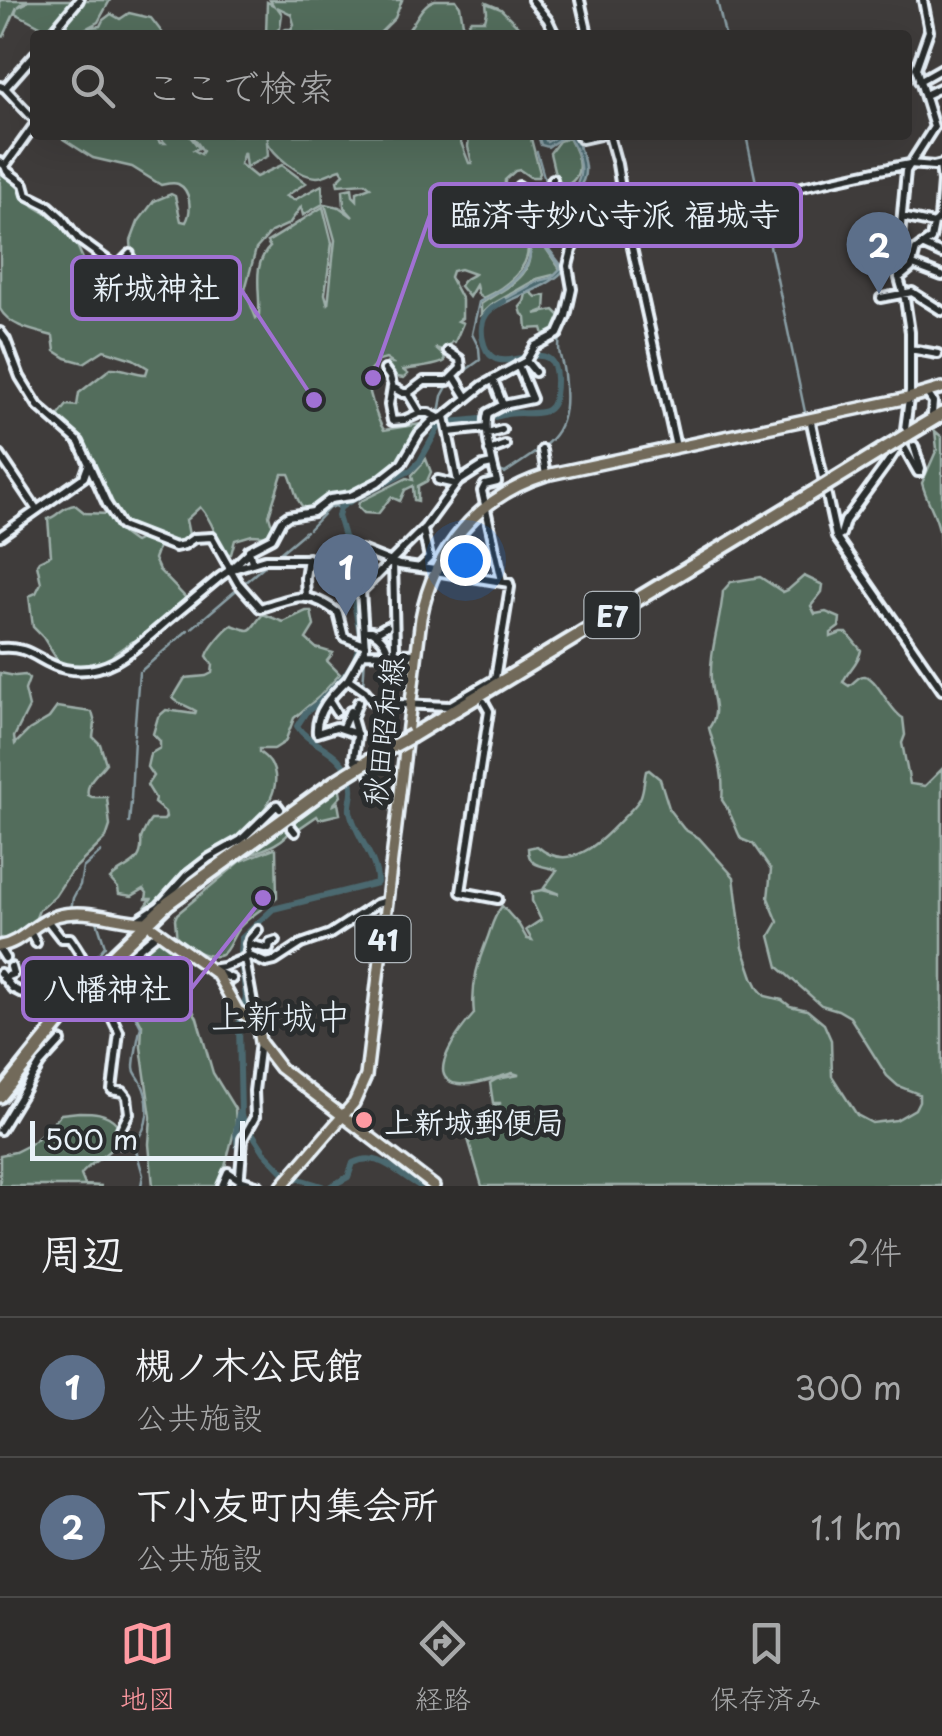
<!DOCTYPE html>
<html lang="ja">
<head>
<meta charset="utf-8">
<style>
  :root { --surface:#2f2d2c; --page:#3b3938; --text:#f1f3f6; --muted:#a7a8a9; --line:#4a4948; --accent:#ff9aa2 }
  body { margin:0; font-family:"Playpen Sans","Klee One",sans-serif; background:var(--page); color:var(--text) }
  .scale { position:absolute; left:30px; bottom:25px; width:215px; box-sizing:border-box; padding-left:10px; border:5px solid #e8f1f8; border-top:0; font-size:28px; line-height:35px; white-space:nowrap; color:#e8f1f8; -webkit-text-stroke:8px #2a2d2e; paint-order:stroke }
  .you { position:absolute; left:465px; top:560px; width:35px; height:35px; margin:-25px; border:8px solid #fff; border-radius:50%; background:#1a73e8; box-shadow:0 0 0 15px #1a73e833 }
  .badge { display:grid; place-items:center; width:65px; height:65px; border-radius:50%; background:var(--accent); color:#fff; font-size:32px; font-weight:700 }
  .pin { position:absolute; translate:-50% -82px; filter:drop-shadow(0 2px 5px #0008) }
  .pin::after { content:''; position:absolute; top:52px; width:35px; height:30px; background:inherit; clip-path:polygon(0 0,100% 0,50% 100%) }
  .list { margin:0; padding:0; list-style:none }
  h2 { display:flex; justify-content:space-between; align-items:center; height:130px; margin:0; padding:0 40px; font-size:42px }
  h2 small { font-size:32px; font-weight:400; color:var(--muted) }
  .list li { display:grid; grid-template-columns:65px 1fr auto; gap:30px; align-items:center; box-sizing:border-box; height:140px; padding:0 40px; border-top:2px solid var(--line) }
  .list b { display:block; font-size:38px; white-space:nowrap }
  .list p { margin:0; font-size:32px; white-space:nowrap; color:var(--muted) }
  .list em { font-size:32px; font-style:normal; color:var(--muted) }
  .icon { flex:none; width:55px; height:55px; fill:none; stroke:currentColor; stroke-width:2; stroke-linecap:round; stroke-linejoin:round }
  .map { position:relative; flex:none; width:942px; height:1186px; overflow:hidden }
  .search { position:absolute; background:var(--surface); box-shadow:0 10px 40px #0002; left:30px; right:30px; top:30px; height:110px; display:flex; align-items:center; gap:25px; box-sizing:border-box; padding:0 35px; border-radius:10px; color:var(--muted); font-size:38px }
  .sheet { height:410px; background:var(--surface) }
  nav { display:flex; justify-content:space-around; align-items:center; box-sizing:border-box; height:140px; border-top:2px solid var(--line); background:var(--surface); font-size:28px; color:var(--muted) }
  nav a { display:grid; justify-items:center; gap:5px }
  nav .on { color:var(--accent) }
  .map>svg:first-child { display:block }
  .green { fill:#536d5c; stroke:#9eafaa; stroke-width:2.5; fill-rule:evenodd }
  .water { fill:#4c696f; stroke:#8a9fa6; stroke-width:2.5 }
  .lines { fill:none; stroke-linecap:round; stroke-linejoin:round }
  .stream { stroke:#8a9fa6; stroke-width:2.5 }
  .river { stroke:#4c696f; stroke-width:6 }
  .minor-casing { stroke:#e8f1f8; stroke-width:14 }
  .major-casing { stroke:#e8f1f8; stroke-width:16 }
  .highway-casing { stroke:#e8f1f8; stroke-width:19 }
  .minor { stroke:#2a2d2e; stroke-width:6 }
  .major { stroke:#726b5a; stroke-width:9 }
  .highway { stroke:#726b5a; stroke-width:11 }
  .highway-bridge-casing { stroke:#e8f1f8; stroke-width:19; stroke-linecap:butt }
  .highway-bridge { stroke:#726b5a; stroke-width:11 }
  .poi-dot { fill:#ff9aa2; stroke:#2a2d2e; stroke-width:4 }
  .labels { text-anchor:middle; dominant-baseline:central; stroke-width:10; stroke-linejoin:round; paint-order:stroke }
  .shield { fill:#2a2d2e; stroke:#afb6bb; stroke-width:2.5 }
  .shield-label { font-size:28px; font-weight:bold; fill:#e8f1f8 }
  .street-label { font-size:30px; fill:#e8f1f8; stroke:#2a2d2e }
  .poi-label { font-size:30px; font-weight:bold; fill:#e8f1f8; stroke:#2a2d2e; text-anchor:start }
  .quarter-label { font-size:35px; fill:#e8f1f8; stroke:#2a2d2e }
  .leader { fill:none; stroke:#a171d3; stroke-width:4 }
  .callout-dot { fill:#a171d3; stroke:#2a2d2e; stroke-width:4 }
  .callout { fill:#2a2d2e; stroke:#a171d3; stroke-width:4 }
  .callout-label { font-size:32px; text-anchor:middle; font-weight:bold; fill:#e8f1f8 }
</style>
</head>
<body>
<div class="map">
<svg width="942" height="1186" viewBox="0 0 942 1186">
  <rect width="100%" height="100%" fill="#3f3c3b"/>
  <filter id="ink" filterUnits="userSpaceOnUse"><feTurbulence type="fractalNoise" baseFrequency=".01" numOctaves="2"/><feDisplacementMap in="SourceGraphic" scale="20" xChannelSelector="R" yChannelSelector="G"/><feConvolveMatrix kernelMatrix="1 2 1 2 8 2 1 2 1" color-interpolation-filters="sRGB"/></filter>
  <g filter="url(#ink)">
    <path class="green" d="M0,0H26L18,7L26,3L28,0H76L50,31L15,13L17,7L4,36L0,38Z
      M83,0H110L98,22L83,30L82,35H54Z
      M270,0H402L395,18L378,35H276L286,29H291L294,24L291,14L277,7L282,14L280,28L272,35H266L267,2L273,5Z
      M435,0H456L460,6L465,35H404C416,24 419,5 435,0Z
      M486,3L501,9L527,35H473L469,22L471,20H485L487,12Z
      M129,13L151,18L164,35H84L91,27L100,26L103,20L111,14L120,19Z
      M62,135H155L160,143H165L157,135H189L199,148L194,150L201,154L203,151L192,135H267L268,140L270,135H458L469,163H472L468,147L469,135H530L540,173L538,177H530L520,170L515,171L505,180C504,204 503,229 527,242C533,268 504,288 483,298L478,294L476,285L469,297L460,286C464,277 469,278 474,274L460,269L452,271L450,277L462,300V318L458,321L463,323L455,342H452L446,351L435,348L444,356L445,361C440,365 411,369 403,370L408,374L404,378L396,377L386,370L387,363H392L386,359L379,361L367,374C367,386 377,421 384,430L427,423L402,456L399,472L349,498L320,502L309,511C295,505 295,486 289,474H282L269,515L271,522L275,527L271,536L252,535L235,540L231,554H227C213,536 216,525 200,507L186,520L189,535L183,543L178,545L164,537H155L128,528L117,517L86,445L60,420L59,415L67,405L77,406L79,393L111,368C123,367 134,374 146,374L148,368L133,359L104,350L84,363L66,358L55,351L53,336C34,331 10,327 0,309V167L34,206L52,217L75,241L98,293L107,305L118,308L125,299L130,275L140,277L132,254L131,241L138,222L154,201L171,194L175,196L181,221L186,222C192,211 191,190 178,184C173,182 166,184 161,185L132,167L93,158L63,139ZM267,141C273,154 299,177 317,177C325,177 333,171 341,169L344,174L337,181L338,185L365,183L370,187L357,192V200L353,196L352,188L343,190L344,207L353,217L339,207L325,204L335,240L328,305L325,294L332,243L323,207C304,218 287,231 267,242L270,247C251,265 261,292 259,315L256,318L245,290L256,249L271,232L289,224L301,207L303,215L323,204L322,185L294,200L286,196L306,183L282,165L256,177L240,164L244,152L246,167L268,156Z
      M569,138C579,156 587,177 563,187L555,174L550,153L559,141Z
      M530,225L560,269L557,274L537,279L493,304L481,315V304C515,281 539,277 527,229Z
      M531,292L536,297L546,295L545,310L535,314L554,310L559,315L566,310L558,332L545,338L542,328L527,329L526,317L522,314L520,307L524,302L526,294Z
      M935,431L942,437V571C939,558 941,544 939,530C936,513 926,500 922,483L937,449Z
      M426,459L431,472L427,481L418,486V501L414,500L413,486L405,490L400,501L391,497L378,514L364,513L358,507L359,502L407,478L413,480L412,475Z
      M75,505L85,513L109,514L123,534L134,542L140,539L159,545L154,559L159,570L185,597L184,602L139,640L131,642L114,654L106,664L84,667L69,666L58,661L43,637L33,627L29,596L36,593L41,583L37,564L39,561L51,555L48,519C59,516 62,506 75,505Z
      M804,576L823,585L822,592L811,606L815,614L826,612L840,618L839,627L831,633V637L841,633H847L861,650C859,663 848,670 843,682L849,686C854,683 857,677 863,676C876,674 888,710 903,718L905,735L902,743L910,784L925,786L942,769V1186H482L466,1132L472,1116L501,1103H493L490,1083L497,1079L519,1075L513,1073C497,1077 475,1086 458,1084C421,1079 463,1026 474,1014C471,988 476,966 486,942C492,927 492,919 502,906L519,925L527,939L532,940L526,930L541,920L532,901V892L542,890L559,894L544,888L557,870C541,865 528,867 528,848L537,846C571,876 603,839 626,815C631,809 639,803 641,796C644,788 644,779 646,771L649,770L660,779L670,811L684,829L699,838L734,877L743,948L753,977L759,989L765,996L782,1000L790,1006L807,1010L824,1024L831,1040L832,1076L857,1115L872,1123L896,1120L915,1109L919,1101V1094L898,1086L887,1076L850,1017L838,1010L821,1005L778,967L770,936L778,922L768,898L771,870L753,844L741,839C733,823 733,816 722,800C725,772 716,755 709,728C721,711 712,700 711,681C709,651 721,621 723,591L731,582L760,577L783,592L788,590Z
      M306,611H311L314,626L306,639L316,648L333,653L327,661L340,674L319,697L294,718L285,742L274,749H259V752C323,796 180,885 149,906H146L151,899H146L147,893L144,889L132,896L119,894L118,888L110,879C124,864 144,867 141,839C142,835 148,823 151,820H164L166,817L165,812L154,803L155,798L147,785L153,776L147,767L150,754L160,748V741L153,734L158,717L166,710L195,714L196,711C188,706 178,704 173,698L185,678L206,676L212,673L213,665L207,656C209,648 225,629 232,625C255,634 248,631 263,614L283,622Z
      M0,673L15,676L25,675L29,679L25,690L29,707L14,737L15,744L29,730L49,718L57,707L92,712L95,723L93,737L100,744L106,763C99,773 85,781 88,795L92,797H107L110,826L106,838L70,873L55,896L39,910L34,923L11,941L0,943Z
      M336,788L340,790L341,796L332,806L338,803L340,814L319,819L317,816L298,829L293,827C284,846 254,852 235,860Z
      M274,848L276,849L277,897C265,908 250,915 239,928C233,934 229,951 221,955C210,960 186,947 177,941L175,919L177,914L241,861Z
      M159,936L184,957L177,961L175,966L178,983L197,1018L213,1073L235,1109L236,1124L220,1186H153L149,1144L151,1117L141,1047L142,1025L119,982L125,978L135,988L141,987L150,960L147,949Z
      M79,1112C93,1112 106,1112 116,1123C135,1145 90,1159 81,1175L85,1185L102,1186H0V1155L15,1152L27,1146L38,1138L61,1114Z"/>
    <path class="water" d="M538,135H543L547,142L559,135H573C613,205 542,191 538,222C536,240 557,256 564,270C551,286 520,295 501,305L500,302L538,281L551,278L561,268L540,240L531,223C536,214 543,203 553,198C558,195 565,194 569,191C589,179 578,152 569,137L561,138L548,147L541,145Z"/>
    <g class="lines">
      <path class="stream" d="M717,0L725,35
        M746,135L758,192
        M537,152L546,184
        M760,198L805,412
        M459,375L480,360L479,348L472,334L479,302C498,293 526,278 530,255C534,232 510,230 536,204
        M439,413L442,396L449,383
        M808,426L821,484
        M499,471L505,473C552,441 571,437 564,374C562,356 557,357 560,336
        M309,529L329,508L335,506L340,508
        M280,553L306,531
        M243,584L269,562
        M192,628L240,587
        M142,670L188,630
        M363,687L365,657
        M134,735L139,672
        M131,799L134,738
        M129,823L131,802
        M71,909L73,898L80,885L83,868L101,852
        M88,967L105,946L96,918
        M107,994L114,987L127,999L141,1027C139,1032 134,1060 134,1067C134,1074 138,1075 141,1082C151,1102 150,1127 134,1143L143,1175L141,1186"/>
      <path class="river" d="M227,1186L239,1161L236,1132L239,1114
        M322,1186L286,1175L265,1153L241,1116L239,1025L246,997L240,954L241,939L273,909L377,883C378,858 355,836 350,811C349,803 353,795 352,788C352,779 345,766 339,760C327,746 307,742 297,726L306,712L317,704L344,676L354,661L361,640L355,608L352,564L338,516L340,508L347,503L411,470L420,461L441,423C462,420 482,421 503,415C516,411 529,415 542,412C551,410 554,404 555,395C564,328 516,370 494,358C482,351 478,327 486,315C490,308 497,305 504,301
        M331,1186L348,1177L353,1163C380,1150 397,1174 420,1186"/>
      <defs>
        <path id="minor" d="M532,0L548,20L555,35
          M580,0L588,35
          M50,35L79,0
          M919,81L942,68
          M0,86L5,88L31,116H35
          M5,88L35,54
          M925,95L942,87
          M579,135L582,139L600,135
          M609,135L617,164L627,225L676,447
          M0,162L5,166L7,171L24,184L27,195L49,206L62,218L78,239L115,266H118L130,254
          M3,164L5,166L35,124
          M553,179L537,205L545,212L568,199L587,226
          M519,186L537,205
          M598,193L603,205
          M934,224L939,219L942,182L940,165
          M583,231H594L627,225L889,168L910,164L934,166L942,164
          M922,245L942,254
          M913,265L942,276
          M899,278L911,268L916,250L931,239L934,224L902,217
          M881,298L912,292L942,311
          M0,332L6,340L20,377L38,406L79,442L107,504L121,526L175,547L184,545L194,538L212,537L238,583L260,608C295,598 306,588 338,613L344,637L365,645
          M910,349L938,354
          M526,361L535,372
          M385,370L390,377L393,388
          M454,376L467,397
          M493,379L503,405L488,413C483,432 493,462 497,482L485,485L482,491L502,581
          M408,393L424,381H448L461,368L460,359L448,351
          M927,393L933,402L932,414
          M503,405L532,399L518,365
          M420,413L404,420L392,421L389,405L392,387L403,393H408L420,413H429L437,417
          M445,416L458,482
          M810,418L836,537L942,690
          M449,432L486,428
          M488,434L502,430
          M899,445L904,447L918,472H920L921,469L914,446
          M542,450L546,475
          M489,451L505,445
          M0,455L37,510
          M438,480L455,484
          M0,536L84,477L89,463
          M836,537L841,534L845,521L888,462L899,445L905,429L910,391V332L905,299L899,278L898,258L906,171L934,127L916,68L929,31L923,0
          M252,562L249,550L272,538L281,521L288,516L313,512L330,499L351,496L378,482L402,463L419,434L432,421L445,416L483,385L526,361L535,346L558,334L566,316L572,289L568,266L572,250L583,231L620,185
          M232,568L249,552
          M419,568L429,558L423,530
          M435,571L509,583L510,587L495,679L449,706L374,703L365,691L348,679L365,649L361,591L425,527L458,482L483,466L492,464
          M306,598L305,578L308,558
          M365,631H372C380,636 387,644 388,653
          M375,633L387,626
          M0,648C32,645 38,663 65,669C108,678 137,647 166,622C184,607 202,592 220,577L230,570L265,559H325L361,550L399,565L435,570
          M363,653L417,654
          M329,701L336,712
          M358,702L352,718L357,736L354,758L355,761L361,762
          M484,702L489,711L461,892L498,899
          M385,705L395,648L393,562
          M350,711L342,729L357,734
          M342,729L336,727L317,733C315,711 333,694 348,679
          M370,775L371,777
          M291,827L295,832
          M47,920L61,938H70C79,951 86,960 85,976
          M136,921L159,906L187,875L209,858L241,840L277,805L280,809
          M30,931L36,943
          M248,944L269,949L270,943L276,941
          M0,950L5,958
          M132,955C132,970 123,976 133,990H144
          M247,957L250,939L258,930
          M245,959L256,1019
          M210,969L223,967L250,956L266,963L275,961L301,944L330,934L376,904L387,901
          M216,971L232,979
          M0,973L12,988
          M3,978L13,974L11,967
          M12,988L24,994L36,990L37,994
          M94,999L111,1015L119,1032L112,1090L123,1092L127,1097L129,1113L121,1129L122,1144
          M97,1000L118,977L131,955L158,933
          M0,1130L40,1064L61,1041
          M222,1186L228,1172L240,1180L259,1186
          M239,1186L243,1139L255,1117L254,1091L260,1042"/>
        <path id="major" d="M153,928L217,974L238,1011L257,1022L260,1042L280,1068L434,1186
          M0,946C22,943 34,922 56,916C86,907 115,921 144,922
          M282,1186L354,1103L366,1076L421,618C434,549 479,496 546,475L908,398L942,388"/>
        <path id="highway" d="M907,435L942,414
          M412,736L811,494
          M0,1096L111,958L168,903L335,782L388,749"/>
      </defs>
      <use href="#minor" class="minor-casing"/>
      <use href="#major" class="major-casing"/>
      <use href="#highway" class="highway-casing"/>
      <use href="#minor" class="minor"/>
      <use href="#major" class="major"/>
      <use href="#highway" class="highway"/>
      <defs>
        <path id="highway-bridge" d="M811,494L907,435
          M388,749L412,736"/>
      </defs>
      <use href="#highway-bridge" class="highway-bridge-casing"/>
      <use href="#highway-bridge" class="highway-bridge"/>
    </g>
  </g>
  <circle class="poi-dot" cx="364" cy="1120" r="10"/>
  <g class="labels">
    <g class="shield">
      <rect x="584.5" y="592" width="55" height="46" rx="8"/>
      <rect x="355.5" y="916" width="55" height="46" rx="8"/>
    </g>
    <g class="shield-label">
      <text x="612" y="615">E7</text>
      <text x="383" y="939">41</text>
    </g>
    <g class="street-label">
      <text transform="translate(382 731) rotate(-83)">秋田昭和線</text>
    </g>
    <g class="poi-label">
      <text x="384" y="1120">上新城郵便局</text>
    </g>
    <g class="quarter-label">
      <text x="281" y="1014">上新城中</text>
    </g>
  </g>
  <path class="leader" d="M373 378L430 215M314 400L240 288M263 898L191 989"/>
  <g class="callout-dot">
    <circle cx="373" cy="378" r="10"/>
    <circle cx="314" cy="400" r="10"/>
    <circle cx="263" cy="898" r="10"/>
  </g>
  <g class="callout">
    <rect x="430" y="184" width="371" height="62" rx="10"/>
    <rect x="72" y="257" width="168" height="62" rx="10"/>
    <rect x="23" y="958" width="168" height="62" rx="10"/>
  </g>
  <g class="callout-label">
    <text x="615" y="226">臨済寺妙心寺派 福城寺</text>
    <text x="156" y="299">新城神社</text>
    <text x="107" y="1000">八幡神社</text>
  </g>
</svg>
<div class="scale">500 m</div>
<div class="you"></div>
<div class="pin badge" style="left:346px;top:616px;background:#5c6f8a">1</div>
<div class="pin badge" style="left:879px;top:294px;background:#5c6f8a">2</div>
<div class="search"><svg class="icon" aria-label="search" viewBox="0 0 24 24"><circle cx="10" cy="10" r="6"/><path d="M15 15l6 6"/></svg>ここで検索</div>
</div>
<section class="sheet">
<h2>周辺<small>2件</small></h2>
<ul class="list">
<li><span class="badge" style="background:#5c6f8a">1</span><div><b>槻ノ木公民館</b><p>公共施設</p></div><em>300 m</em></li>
<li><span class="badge" style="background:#5c6f8a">2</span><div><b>下小友町内集会所</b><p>公共施設</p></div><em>1.1 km</em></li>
</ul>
</section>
<nav>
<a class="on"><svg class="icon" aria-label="map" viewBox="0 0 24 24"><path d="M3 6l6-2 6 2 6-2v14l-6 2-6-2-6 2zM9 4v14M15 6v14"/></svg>地図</a>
<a><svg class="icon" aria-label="directions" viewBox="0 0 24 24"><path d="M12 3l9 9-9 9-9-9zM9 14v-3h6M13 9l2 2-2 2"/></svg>経路</a>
<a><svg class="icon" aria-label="saved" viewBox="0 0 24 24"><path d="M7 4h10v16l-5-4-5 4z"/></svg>保存済み</a>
</nav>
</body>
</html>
